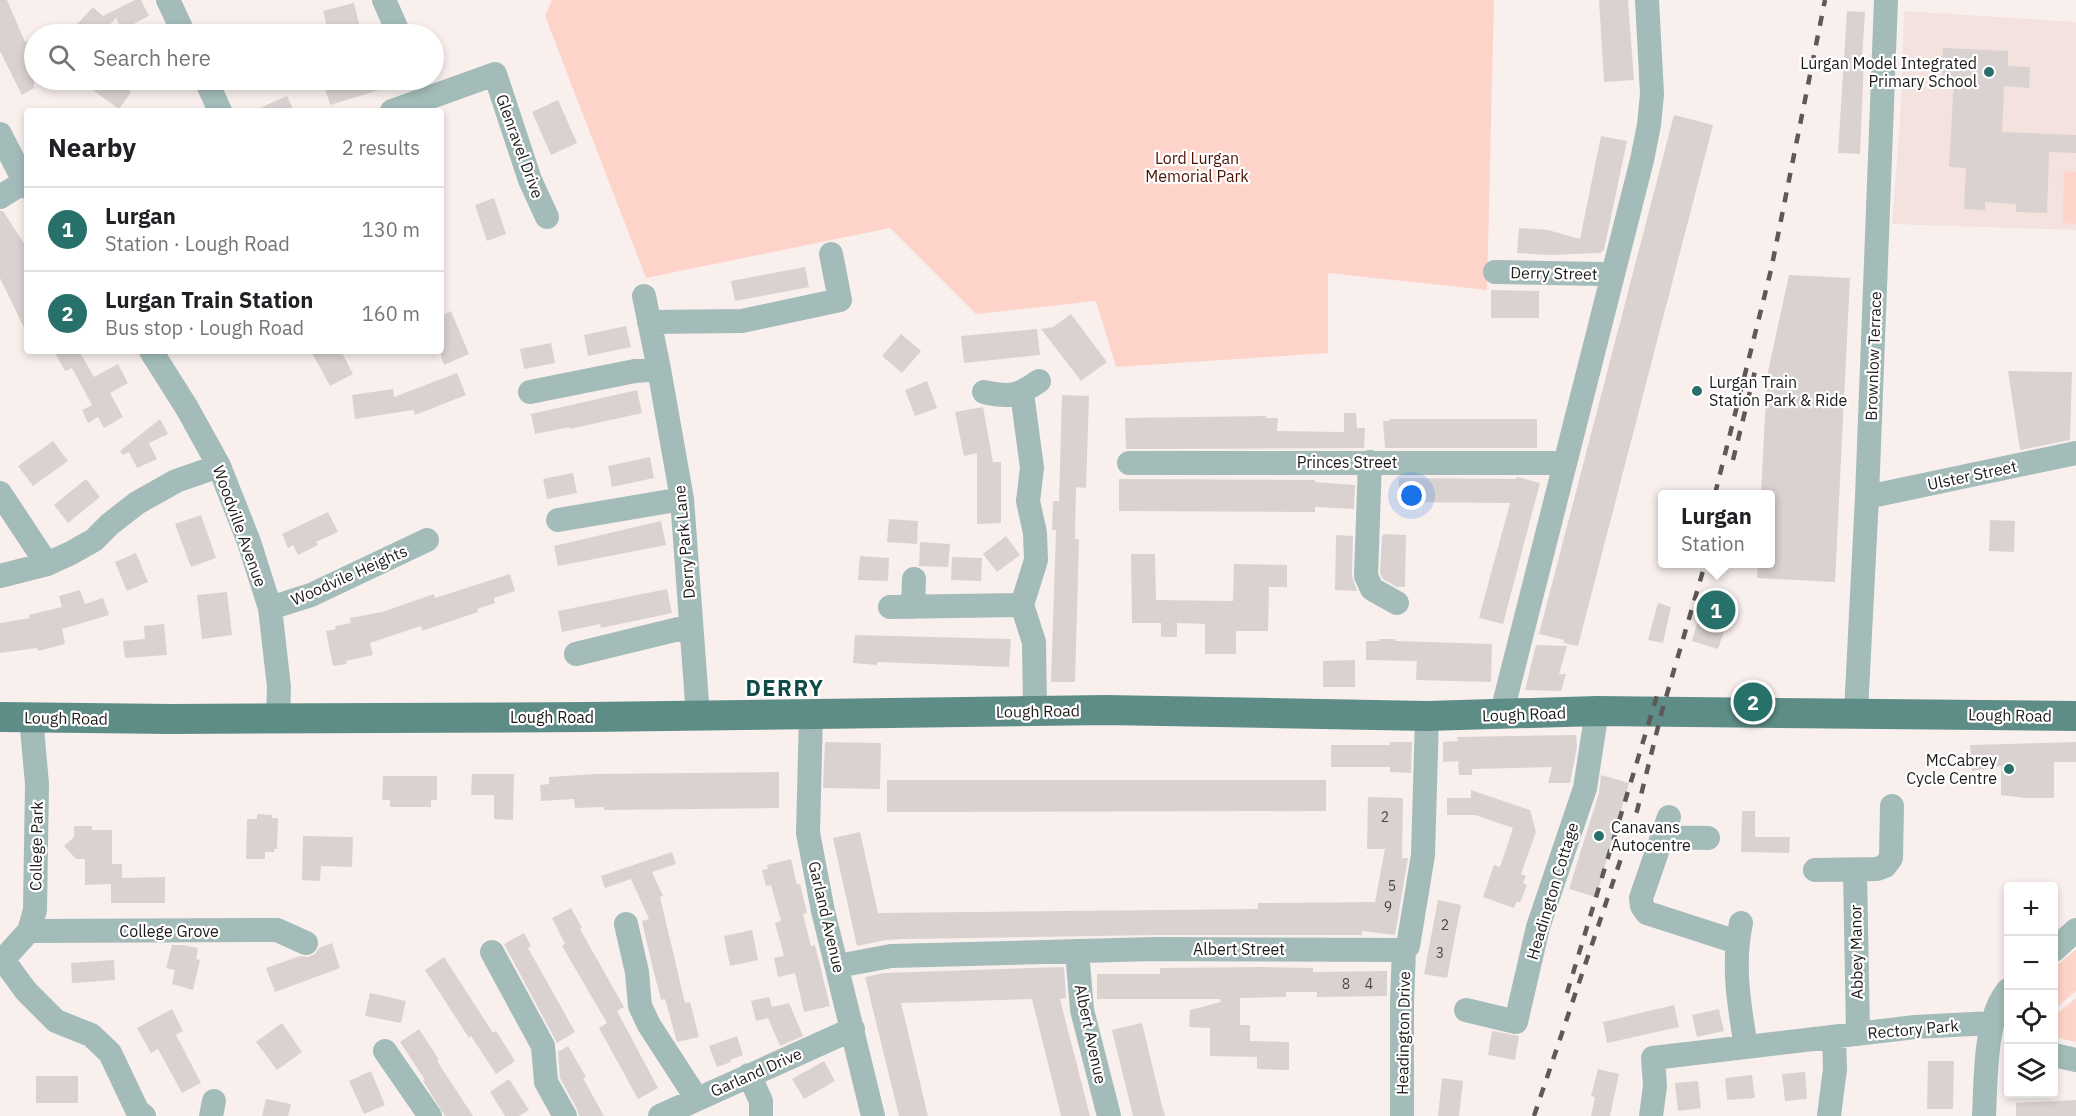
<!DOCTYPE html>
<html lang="en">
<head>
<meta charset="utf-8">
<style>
  :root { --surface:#fff; --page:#f6f6f6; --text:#202124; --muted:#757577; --line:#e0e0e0; --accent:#28716a }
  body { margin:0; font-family:"IBM Plex Sans",sans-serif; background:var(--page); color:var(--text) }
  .controls { position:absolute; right:18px; bottom:18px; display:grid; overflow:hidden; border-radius:6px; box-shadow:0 3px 9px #0003 }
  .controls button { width:54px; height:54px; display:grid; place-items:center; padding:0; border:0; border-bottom:2px solid var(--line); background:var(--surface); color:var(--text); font:30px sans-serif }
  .you { position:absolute; left:1412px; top:496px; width:21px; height:21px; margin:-15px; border:4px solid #fff; border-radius:50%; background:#1a73e8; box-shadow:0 0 0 9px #1a73e833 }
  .badge { display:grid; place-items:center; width:39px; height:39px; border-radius:50%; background:var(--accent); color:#fff; font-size:20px; font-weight:700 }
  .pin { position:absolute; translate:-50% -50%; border:3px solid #fff; box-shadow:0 2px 6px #0006 }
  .popup { position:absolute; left:1658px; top:490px; width:117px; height:78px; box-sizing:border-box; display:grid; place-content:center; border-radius:6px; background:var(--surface); filter:drop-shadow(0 2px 4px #0005); font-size:20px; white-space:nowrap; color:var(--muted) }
  .popup b { font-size:22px; color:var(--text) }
  .popup::after { content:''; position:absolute; left:50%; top:100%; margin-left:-12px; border:12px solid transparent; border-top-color:var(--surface) }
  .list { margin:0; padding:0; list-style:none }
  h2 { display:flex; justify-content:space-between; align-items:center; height:78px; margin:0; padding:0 24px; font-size:26px }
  h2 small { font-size:20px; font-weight:400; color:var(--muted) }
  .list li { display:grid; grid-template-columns:39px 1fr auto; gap:18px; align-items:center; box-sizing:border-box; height:84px; padding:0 24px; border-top:2px solid var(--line) }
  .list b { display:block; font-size:22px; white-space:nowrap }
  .list p { margin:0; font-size:20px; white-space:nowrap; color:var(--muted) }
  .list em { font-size:20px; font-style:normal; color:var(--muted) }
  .icon { flex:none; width:33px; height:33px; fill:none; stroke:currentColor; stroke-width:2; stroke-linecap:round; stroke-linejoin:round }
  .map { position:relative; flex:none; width:2076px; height:1116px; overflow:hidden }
  .search { position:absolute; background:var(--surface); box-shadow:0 3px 9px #0003; left:24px; top:24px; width:420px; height:66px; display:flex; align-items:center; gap:15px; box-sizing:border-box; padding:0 21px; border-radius:33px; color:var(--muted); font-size:22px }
  .panel { position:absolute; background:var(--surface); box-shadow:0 3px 9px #0003; left:24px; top:108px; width:420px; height:246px; border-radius:6px }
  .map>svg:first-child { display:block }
  .built { fill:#f3e2de }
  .green { fill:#fed4ca }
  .building { fill:#dad2d0 }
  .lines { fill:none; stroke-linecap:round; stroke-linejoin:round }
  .minor { stroke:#a3bcb9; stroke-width:24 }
  .major { stroke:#5e8d88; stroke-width:30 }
  .rail { stroke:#5e5958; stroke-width:4.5; stroke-dasharray:10 10; stroke-linecap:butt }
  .poi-dot { fill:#28716a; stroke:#fff; stroke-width:2 }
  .labels { text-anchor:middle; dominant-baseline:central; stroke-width:4.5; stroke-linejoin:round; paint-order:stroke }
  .number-label { font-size:14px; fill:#4d4948 }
  .poi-label { font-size:16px; fill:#1e1b1a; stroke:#fff; text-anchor:end }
  .street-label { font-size:16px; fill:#1e1b1a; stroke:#fff }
  .park-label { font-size:16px; fill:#4e1305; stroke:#fff }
  .district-label { font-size:22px; font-weight:bold; letter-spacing:1.5px; fill:#0e4b47; stroke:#fff }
</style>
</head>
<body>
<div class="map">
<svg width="2076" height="1116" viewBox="0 0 2076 1116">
  <rect width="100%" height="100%" fill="#f9f0ee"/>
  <path class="built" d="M1904,11L2076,22V230L1892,224L1900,121Z"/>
  <path class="green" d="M552,0H1494L1487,290L1328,273V353L1116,367L1096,301L976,314L890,228L646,278L545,16Z
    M2064,171L2076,172V224L2063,223Z
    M2076,949V991L2054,1010V968Z
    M2076,998V1042L2054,1037V1016Z"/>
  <path class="building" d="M0,0H7L25,42L27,41L34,57V88L22,95L0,51Z
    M135,0H141L149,16L122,30L116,18L101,34H68L93,7L103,16Z
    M1599,0H1628L1634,80L1604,82Z
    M354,3L360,27L329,34L323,11Z
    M1847,11L1865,12L1862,58H1864L1860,154L1838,153Z
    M1943,48L2008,51V66L2030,67L2029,88L2004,86L2002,132L2076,135V153L2049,152L2047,213L2016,212V204L1985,202V210L1964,209L1966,168L1949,167L1954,79H1942Z
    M79,80H114L131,92L119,109Z
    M331,80H376L379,90L330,105L323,82Z
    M287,96L294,111H253Z
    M558,100L577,143L551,155L532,112Z
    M1674,115L1713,125L1578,646L1564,643V640L1539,634Z
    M1601,136L1627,141L1604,250L1600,253L1550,255L1517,253L1519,228L1548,230L1580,239Z
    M494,198L506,234L487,241L475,205Z
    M0,211H3L27,248V334L0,278Z
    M805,267L809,287L735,301L731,281Z
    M1789,275L1850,278L1835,582L1757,578L1758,564H1770V495H1761L1767,376Z
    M1491,290L1539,291V318H1491Z
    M451,311L469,354L444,365L441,357V316Z
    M1071,314L1107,362L1081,381L1041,329L1053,327Z
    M626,326L631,347L588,356L584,335Z
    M1037,329L1040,355L964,363L961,336Z
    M901,334L921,351L902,373L882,356Z
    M551,343L555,363L524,369L520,349Z
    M54,351H79L94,377L118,364L128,383L110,393L123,417L104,428L98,417L88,423L82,410L92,405L72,368L65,371Z
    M311,351H341L353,374L330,386Z
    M2008,371L2072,372L2070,440L2020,450Z
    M457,373L466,395L415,415L413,410L355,419L352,395L393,389L394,397Z
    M927,381L937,408L915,416L905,390Z
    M637,390L642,413L570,429V427L535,434L531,414Z
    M1062,395L1089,396L1086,488L1076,487L1075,539H1079L1075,682H1051L1056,530H1052L1053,501H1059Z
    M983,407L993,462H1001V523L977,524V453L964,456L955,412Z
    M1344,413H1356L1357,428H1365L1364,448L1126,449L1125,418L1266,416V418H1278L1277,431L1344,432Z
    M160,419L168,434L149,443L157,459L137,468L129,452L123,455L120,451Z
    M1390,419H1537V448H1385L1383,421H1390Z
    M53,441L68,461L33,486L18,466Z
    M650,457L654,478L612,487L608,466Z
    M573,473L577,493L547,499L543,479Z
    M1517,477L1540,483L1503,624L1479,618L1510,503L1399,502V478L1516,479Z
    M86,479L100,497L68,523L54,505Z
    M1119,479L1315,480V482L1355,485L1354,509L1315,507V512L1119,511Z
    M328,512L338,532L316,542L318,545L298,555L293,545L288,548L282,534Z
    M201,515L216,558L191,567L175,524Z
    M889,519L918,521L917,544L887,542Z
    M1990,520L2015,521L2014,552L1989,551Z
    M661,521L666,545L558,566L554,546Z
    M1384,534L1406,535L1405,587H1397L1383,579L1380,573L1382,536Z
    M1336,535L1353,536L1352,576L1357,591L1335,590Z
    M1006,536L1020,555L997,572L983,554Z
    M920,542L950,544L948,567L919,566Z
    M136,553L148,582L127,591L115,562Z
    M1131,554H1155L1156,600L1233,601L1234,564L1287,565V587H1269L1268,631H1236V654H1205V624L1177,623V637H1161V623H1132Z
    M860,556L889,558L888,581L858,580Z
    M952,557L982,558L981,581L951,580Z
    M510,574L515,591L494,598L495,603L477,609L478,612L422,631L421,626L370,643L373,655L346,661L347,664L333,666L326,631L336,629L335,626L351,623L350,618L382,612L434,594L435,598Z
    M667,589L672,613L601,628L600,624L562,632L558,611Z
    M80,590L85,604L103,598L109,615L62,629L65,644L38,651L37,648L0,653V623L30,618L29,615L62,607L59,596Z
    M227,592L232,635L202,639L197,595Z
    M1705,598L1733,605L1718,649L1692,641Z
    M1658,603L1671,607L1663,643L1648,640Z
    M164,624L167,655L125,658L123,641L145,639L144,626Z
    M855,635L1011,639L1009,667L877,662V665L853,663Z
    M1379,639H1395V641L1492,644L1491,682L1416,680L1417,661L1366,660V641H1379Z
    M1536,645L1567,646L1559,674H1566L1561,691L1525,690Z
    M1355,660V687H1323V661Z
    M1576,735L1577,747L1570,783H1548L1552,767L1472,769V775H1459L1458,761L1443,762V742L1458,741L1457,737Z
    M825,742L881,743L880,789L823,788Z
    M1390,742H1412L1411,773L1390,772V767H1331V745H1390Z
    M2076,742V762H2054V798H2025L2001,795V766L1972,771L1970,745Z
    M779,772V808L604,810V807L575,808L574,799L541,801L540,785L549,784V777L597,774Z
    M472,774H514L513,820L494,819V795H471Z
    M1601,775L1629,783L1596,897L1569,889L1599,793Z
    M383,776H437V800H431V807H390V800H382Z
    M887,780H1326V811L887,812Z
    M1471,790L1530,810L1536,832L1521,874L1526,876L1523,883L1527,885L1520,903L1517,901L1514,908L1483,897L1494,865L1500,867L1513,828L1475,815H1447V798H1471Z
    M1368,797L1403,798L1402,858H1408L1395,935L1362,931V935H1155L904,939L886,940L857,946L833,838L860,832L878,913L1258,909V903L1375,902L1385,849H1367Z
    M1742,811H1755V837H1790L1789,853L1741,852Z
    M257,814L272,815V818H278L277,849H274V852H265V859H246L247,819H257Z
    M74,826H92V830H112V864H122V878L165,877V903H111V884L85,885V859H76L64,846L74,837Z
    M303,836L353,837L352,867L321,866L320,881L302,880Z
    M672,852L676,864L652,872L663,896L660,897L685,1003L690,1002L699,1037L677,1042L665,999L661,1000L652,965L642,921L649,919L631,879L605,888L601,876Z
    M791,859L797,885L800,884L807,913L803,914L811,946L815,945L830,1006L804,1012L795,973L778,977L774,958L784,956L775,923L781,921L771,885L766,886L762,870L768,869L767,865Z
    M1438,900L1461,905L1447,978L1424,974Z
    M571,908L582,928L580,929L624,1007L617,1011L658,1088L638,1099L599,1028L607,1023L562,946L565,944L552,918Z
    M752,930L758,960L730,966L724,936Z
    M524,933L531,946L528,948L575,1032L557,1043L504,944Z
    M332,943L340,968L275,992L266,968L300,956L308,957L315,954L319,948Z
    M172,945H183L198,948L196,959L200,960L193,990L172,984L175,970L166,968Z
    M444,957L493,1033L496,1031L515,1061L496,1074L471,1036L469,1038L425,970Z
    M114,960L115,980L72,983L71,963Z
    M1064,967L1066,998L1060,999L1090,1116H1061L1032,999L901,1003L928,1116H899L865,977L884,973Z
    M1262,967L1313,968V972L1387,971V996L1317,997V992H1286V997L1240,998V1025H1250V1041L1289,1042V1070L1257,1069V1057L1210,1056V1028L1189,1027L1190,1010L1221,1002L1220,999H1097V974H1160V968Z
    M370,993L406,1001L401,1023L365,1016Z
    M769,997L772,1007L789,1003L803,1036L780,1046L768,1018L756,1021L751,1001Z
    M1674,1005L1679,1027L1607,1043L1603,1022Z
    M172,1009L183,1031L176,1035L201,1083L182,1093L158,1049L151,1053L137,1028Z
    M1719,1009L1724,1031L1697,1037L1692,1015Z
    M282,1023L302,1052L277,1070L256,1042Z
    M1142,1023L1161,1102L1165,1116H1133L1112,1030Z
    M419,1029L439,1060L437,1061L473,1116H445L423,1081L425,1080L400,1042Z
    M1492,1031L1519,1036L1515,1060L1488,1055Z
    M737,1036L743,1055L730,1060L731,1062L717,1067L709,1046Z
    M568,1046L586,1077L583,1078L604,1116H579L577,1109L560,1078L558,1052Z
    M824,1061L835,1081L804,1099L792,1079Z
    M1928,1061H1954L1953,1109H1927Z
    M1598,1069L1619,1074L1610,1116H1591L1595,1097L1591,1096Z
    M371,1071L385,1105L364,1114L349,1081Z
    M1805,1072L1807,1099L1785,1101L1782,1074Z
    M1752,1075L1755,1098L1727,1100L1725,1078Z
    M36,1076H78V1103H36Z
    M1442,1078L1463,1081L1459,1116H1438Z
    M509,1079L529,1110L519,1116H505L490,1092Z
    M1698,1081L1701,1108L1678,1111L1675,1083Z
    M266,1099L291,1104L288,1116H262Z
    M2076,1100V1116H2016V1103Z"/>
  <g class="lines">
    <path class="minor" d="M168,0L184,34
      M384,0L399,34
      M206,80L220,111
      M392,111L495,74L530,180L547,217
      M0,134L27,187
      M0,197L24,182
      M1495,272L1601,274L1612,276
      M644,296L659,369L682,499L698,716
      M649,322L742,321L840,300L831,254
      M151,351L187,408L219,466L249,542L270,608L279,687L278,717
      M530,392L635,371L659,369
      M984,392C1010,398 1018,396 1039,381
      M1022,393L1032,468L1028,501L1035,533L1036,560L1022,605L1034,642L1035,711
      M1370,462L1366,576L1372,589L1397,603
      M1129,463H1565
      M0,493L47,564
      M1867,497L2076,453
      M558,520L682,499
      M0,576L47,564L71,553L94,540L110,524L137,503L176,481L219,466
      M890,607L1022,605
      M913,607L914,579
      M270,608L311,595L427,540
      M576,654L691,626
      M1856,712L1867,497L1886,0
      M811,714L808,833L823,911L873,1116
      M1503,715L1505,700L1642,160L1649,125L1652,94L1647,0
      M1669,817L1641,898L1642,906L1647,913L1737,942
      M1663,837L1708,838
      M1815,870L1877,869L1885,866L1891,858L1892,806
      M1855,870L1858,1034
      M1741,923C1732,964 1739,1005 1746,1047
      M626,924L637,972L640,1006L649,1025L697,1099
      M29,931L277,930L306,943
      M2054,950L2076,930
      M1077,951L1082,1010L1109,1116
      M492,952L543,1046L546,1082L565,1116
      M4,961L26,991L56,1021L91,1035L110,1053L137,1110L144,1116
      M0,963L29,931L35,910L37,784L31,717
      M838,966L891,956L1155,949L1404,950
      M1466,1010L1516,1022L1538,927L1585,788L1597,711
      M385,1051L430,1116
      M2054,1055L2076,1060
      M749,1075L761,1101V1116
      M211,1116L214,1101
      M660,1116L853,1029
      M1402,1116V1001L1404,950L1408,946L1423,855L1427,716
      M1651,1116L1655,1086L1653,1058L1915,1027L1992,1023
      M1829,1116L1835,1069L1834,1038
      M1984,1116C1986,1080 1984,1018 2008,990"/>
    <path class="major" d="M0,717L171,719L589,717L1106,710L1427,716L1597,711L2076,716"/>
    <path class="rail" d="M1733,460L1756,367
      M1715,494L1771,270L1825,0
      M1567,993L1659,689
      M1534,1116L1637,811L1662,711L1705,564"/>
  </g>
  <g class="poi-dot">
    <circle cx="1989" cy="72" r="6"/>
    <circle cx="1697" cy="391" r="6"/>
    <circle cx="2009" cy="769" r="6"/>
    <circle cx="1599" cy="836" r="6"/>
  </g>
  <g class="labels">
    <g class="number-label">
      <text x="1385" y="817">2</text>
      <text x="1392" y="886">5</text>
      <text x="1388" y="907">9</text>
      <text x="1445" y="925">2</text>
      <text x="1440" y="953">3</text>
      <text x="1346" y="984">8</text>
      <text x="1369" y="984">4</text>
    </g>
    <g class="poi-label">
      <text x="1977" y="63">Lurgan Model Integrated<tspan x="1977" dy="18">Primary School</tspan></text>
      <text x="1709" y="382" text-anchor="start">Lurgan Train<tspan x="1709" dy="18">Station Park &amp; Ride</tspan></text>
      <text x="1997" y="760">McCabrey<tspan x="1997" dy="18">Cycle Centre</tspan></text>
      <text x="1611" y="827" text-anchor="start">Canavans<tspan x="1611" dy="18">Autocentre</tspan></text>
    </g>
    <g class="street-label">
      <text transform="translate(520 146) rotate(70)">Glenravel Drive</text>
      <text transform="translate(1554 273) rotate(1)">Derry Street</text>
      <text transform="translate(1873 356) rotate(-88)">Brownlow Terrace</text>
      <text x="1347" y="462">Princes Street</text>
      <text transform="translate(1972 475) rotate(-12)">Ulster Street</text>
      <text transform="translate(240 526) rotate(70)">Woodville Avenue</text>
      <text transform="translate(684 542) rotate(-95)">Derry Park Lane</text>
      <text transform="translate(349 575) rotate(-24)">Woodvile Heights</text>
      <text transform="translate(1038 711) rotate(-1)">Lough Road</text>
      <text transform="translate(1524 714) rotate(-2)">Lough Road</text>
      <text transform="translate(2010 715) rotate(1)">Lough Road</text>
      <text x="552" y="717">Lough Road</text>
      <text transform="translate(66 718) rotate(1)">Lough Road</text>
      <text transform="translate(36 846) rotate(-89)">College Park</text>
      <text transform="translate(1552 891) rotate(-73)">Headington Cottage</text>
      <text transform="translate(827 917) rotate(77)">Garland Avenue</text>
      <text x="169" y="931">College Grove</text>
      <text x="1239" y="949">Albert Street</text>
      <text transform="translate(1856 952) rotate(-91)">Abbey Manor</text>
      <text transform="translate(1913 1029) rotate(-5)">Rectory Park</text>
      <text transform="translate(1403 1033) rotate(-89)">Headington Drive</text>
      <text transform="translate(1091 1034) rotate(78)">Albert Avenue</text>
      <text transform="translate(756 1072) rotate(-24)">Garland Drive</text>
    </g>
    <g class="park-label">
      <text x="1197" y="158">Lord Lurgan<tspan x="1197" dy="18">Memorial Park</tspan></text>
    </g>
    <g class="district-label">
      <text x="785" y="687">DERRY</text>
    </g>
  </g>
</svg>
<div class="controls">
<button>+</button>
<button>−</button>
<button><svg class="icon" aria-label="locate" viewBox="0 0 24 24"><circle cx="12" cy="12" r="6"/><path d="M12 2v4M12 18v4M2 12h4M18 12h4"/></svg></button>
<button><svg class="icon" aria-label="layers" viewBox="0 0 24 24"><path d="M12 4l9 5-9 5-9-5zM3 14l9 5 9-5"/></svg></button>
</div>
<div class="you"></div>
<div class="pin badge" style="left:1716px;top:610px">1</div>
<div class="popup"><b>Lurgan</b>Station</div>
<div class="pin badge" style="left:1753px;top:702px">2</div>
<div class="search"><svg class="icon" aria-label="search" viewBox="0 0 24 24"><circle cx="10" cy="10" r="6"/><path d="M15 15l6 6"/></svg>Search here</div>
<section class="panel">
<h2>Nearby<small>2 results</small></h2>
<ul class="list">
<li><span class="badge">1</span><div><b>Lurgan</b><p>Station · Lough Road</p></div><em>130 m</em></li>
<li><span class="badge">2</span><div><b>Lurgan Train Station</b><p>Bus stop · Lough Road</p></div><em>160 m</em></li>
</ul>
</section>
</div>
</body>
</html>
